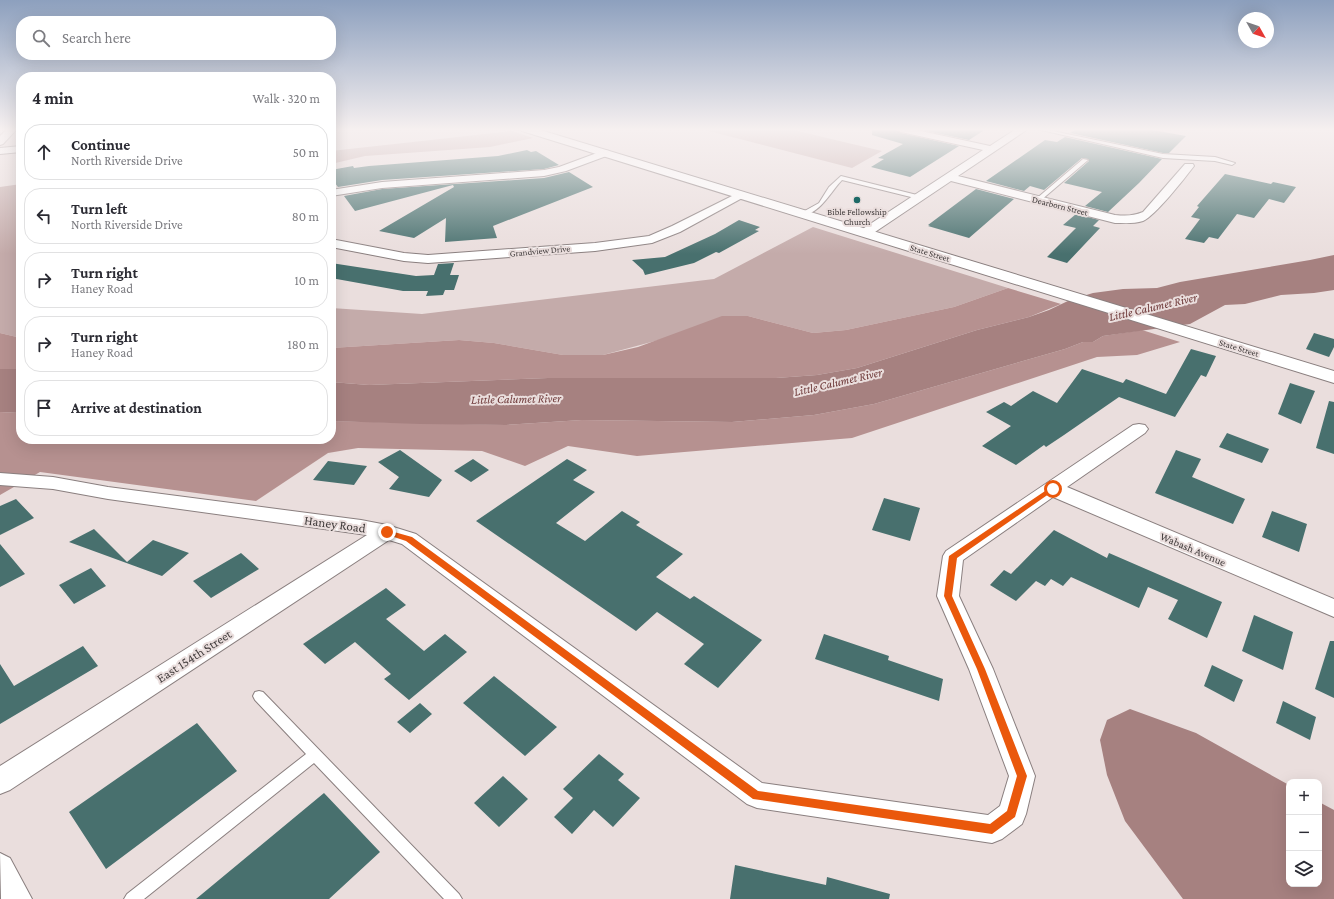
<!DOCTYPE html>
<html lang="en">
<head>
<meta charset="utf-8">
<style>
  :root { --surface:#fff; --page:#f2f2f3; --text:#2b2b33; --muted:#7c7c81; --line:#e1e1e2 }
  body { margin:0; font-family:"Crimson Pro",serif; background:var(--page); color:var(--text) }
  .controls { position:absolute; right:12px; bottom:12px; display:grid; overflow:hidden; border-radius:8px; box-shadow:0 4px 16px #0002 }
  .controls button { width:36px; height:36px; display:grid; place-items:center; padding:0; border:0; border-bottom:1px solid var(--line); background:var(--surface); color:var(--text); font:20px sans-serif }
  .compass { position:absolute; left:1238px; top:12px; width:36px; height:36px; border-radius:50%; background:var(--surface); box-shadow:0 4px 16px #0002; rotate:130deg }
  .stop { position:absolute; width:12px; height:12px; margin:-9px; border:3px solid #ea580c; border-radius:50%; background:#fff }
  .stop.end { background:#ea580c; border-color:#fff; box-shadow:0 1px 4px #0008 }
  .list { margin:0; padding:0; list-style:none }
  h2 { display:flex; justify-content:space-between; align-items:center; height:52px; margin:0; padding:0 16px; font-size:17px }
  h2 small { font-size:13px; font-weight:400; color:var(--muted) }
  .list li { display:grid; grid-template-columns:26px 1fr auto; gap:12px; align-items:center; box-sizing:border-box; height:56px; margin:0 8px 8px; padding:0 8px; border:1px solid var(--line); border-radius:16px }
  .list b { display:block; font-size:15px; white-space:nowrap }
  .list p { margin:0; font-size:13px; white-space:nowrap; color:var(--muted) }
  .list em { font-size:13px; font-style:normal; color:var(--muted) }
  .icon { flex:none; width:22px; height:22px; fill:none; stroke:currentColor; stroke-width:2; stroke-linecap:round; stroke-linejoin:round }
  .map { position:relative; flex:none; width:1334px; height:899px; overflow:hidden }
  .search { position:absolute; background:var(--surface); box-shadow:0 4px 16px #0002; left:16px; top:16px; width:320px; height:44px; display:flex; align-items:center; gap:10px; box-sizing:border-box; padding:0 14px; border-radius:16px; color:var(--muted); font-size:15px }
  .panel { position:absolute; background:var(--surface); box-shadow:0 4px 16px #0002; left:16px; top:72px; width:320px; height:372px; border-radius:16px }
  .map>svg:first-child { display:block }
  .green { fill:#c4abaa }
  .forest { fill:#b69190 }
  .water { fill:#a68180 }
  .building { fill:#48706e }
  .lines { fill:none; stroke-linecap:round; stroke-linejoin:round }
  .service-casing { stroke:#8a7f7f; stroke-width:2 }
  .minor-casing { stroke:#8a7f7f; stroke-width:2 }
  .secondary-casing { stroke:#8a7f7f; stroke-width:2 }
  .service { fill:#fff; fill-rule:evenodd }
  .minor { fill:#fff; fill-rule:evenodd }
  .secondary { fill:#fff; fill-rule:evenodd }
  .route { fill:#ea580c }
  .poi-dot { fill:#1d6966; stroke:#eadedd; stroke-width:1.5 }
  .labels { text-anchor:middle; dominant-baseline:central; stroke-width:4; stroke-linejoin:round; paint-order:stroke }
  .far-street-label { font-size:9px; fill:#403b3b; stroke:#eadedd }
  .far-poi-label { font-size:9px; fill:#403b3b; stroke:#eadedd }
  .street-label { font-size:11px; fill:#403b3b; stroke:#eadedd }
  .water-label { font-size:12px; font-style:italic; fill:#6e3939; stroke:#eadedd }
  .near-street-label { font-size:13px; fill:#403b3b; stroke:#eadedd }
</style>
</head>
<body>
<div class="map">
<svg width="1334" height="899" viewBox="0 0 1334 899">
  <rect width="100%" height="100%" fill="#eadedd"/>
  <path class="green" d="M701,129H789L882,151L852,168Z
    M512,131L533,138L490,147L365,156L331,164V151Z
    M21,184V338L0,333V187Z
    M813,227L1008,288L954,307L846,330L813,333L748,316L603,355H563L494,343L459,340L331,348V308L422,314L714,279Z"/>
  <path class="forest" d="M1008,288L1061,304L1029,317L977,330L857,368L817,375L776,378H548L369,385L331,382V348L459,340L494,343L563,355H603L638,347L722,316H748L813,333L846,330L954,307Z
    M1142,330L1180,342L1137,355L1097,357L852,438L637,456L568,446L525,466L482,451L358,448L328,453L256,501L40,472L0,495V412L21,413V439H331V421L506,425L582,420L732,422L814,415L874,404L1065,349L1083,342H1093L1103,336Z
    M0,333L21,338V369H0Z"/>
  <path class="water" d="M1334,255V290L1314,293L1281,295L1245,304L1225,305L1190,324L1103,336L1093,342H1083L1065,349L874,404L814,415L732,422L582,420L506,425L420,424L331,421V382L369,385L548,378H776L817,375L857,368L977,330L1029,317L1049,310L1070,300L1093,293L1123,289L1157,288L1180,282L1310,260Z
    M0,369H21V413L0,412Z
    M1130,709L1196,733L1289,785V884H1319V802L1334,810V899H1183L1125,821L1107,775L1100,740L1107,720Z"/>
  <path class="building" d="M872,129H895L901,133L959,146L910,177L871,167L884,159L878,158L903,144L872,135Z
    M917,129H986L969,140Z
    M1076,129H1147L1186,136L1169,153H1163L1070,133Z
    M1065,137L1162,159L1139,183L1108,212L1085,206L1102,192L1064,183L1089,161L1088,159L1082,158L1044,190L1030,186L1024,191L986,181L1045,140L1057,142Z
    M527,150L531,152L536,151L559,165L544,169L382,180L338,187L331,178V170L353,166L354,168L369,166L498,156Z
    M569,172L593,187L493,226L497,238L445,242L446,218L414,238L379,231L454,187L453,185L355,211L344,196L382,189L544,178Z
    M1225,174L1271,184L1273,182L1296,187L1284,203L1269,199L1254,218L1237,214L1218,239L1209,237L1204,243L1185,239L1200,219L1191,217L1199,207L1197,206Z
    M976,189L1014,199L969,238L928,226L930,225H928Z
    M1076,214L1099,220L1093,226L1100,228L1067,263L1047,257L1076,228L1063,225Z
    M739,220L760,227L755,230L759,231L719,253L716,252L694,263L645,275L643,270L632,260L665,257L715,234Z
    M331,263L416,276L434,275L438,264L454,263L450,275H459L454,290H445L443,295L426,296L428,291H403L331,278Z
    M1314,333L1334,339V347L1329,357L1306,349Z
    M1191,349L1216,356L1206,377L1201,375L1175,417L1119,397L1064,435L1046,447L1044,445L1016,465L982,446L1011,426L986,412L1004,402L1011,406L1033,391L1057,403L1082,369L1123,383L1126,379L1166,394Z
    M1290,383L1315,391L1301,424L1278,414Z
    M1329,401L1334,402V454L1316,448Z
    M1227,433L1269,449L1262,463L1219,447Z
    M400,450L442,480L429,497L389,489L399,477L378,462Z
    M1176,450L1201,459L1192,477L1245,499L1233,524L1155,493Z
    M473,459L489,470L471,482L454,471Z
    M567,459L587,470L573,480L595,492L556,523L585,541L622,511L640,522L636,525L683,554L656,577L690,599L694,596L762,640L718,688L684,664L704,644L657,612L636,631L476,521Z
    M328,461L367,466L354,485L313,480Z
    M884,498L920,508L910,541L872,530Z
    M16,499L34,518L0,535V506Z
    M1272,511L1307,524L1299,552L1262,537Z
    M94,529L127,562L153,540L189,553L162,576L69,542Z
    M1054,530L1107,558L1109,553L1222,602L1207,638L1168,619L1178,600L1148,587L1139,608L1071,577L1063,586L1051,579L1045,586L1036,581L1016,601L990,585L1004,570L1011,574Z
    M0,544L25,574L0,587Z
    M241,553L259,569L211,598L193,581Z
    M91,568L106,586L74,604L59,585Z
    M386,588L406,605L386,619L424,651L445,634L467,652L409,700L384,679L391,674L355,642L325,664L303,644Z
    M1254,615L1293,632L1283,670L1242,651Z
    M824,634L889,656L888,660L943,679L939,701L815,659Z
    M1330,641H1334V698L1315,689Z
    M83,646L98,666L0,724V664L14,686Z
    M1212,665L1243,680L1234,702L1204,686Z
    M494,676L557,727L525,756L463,703Z
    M1283,701L1316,717L1310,740L1276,723Z
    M420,703L432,714L410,733L397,722Z
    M197,723L237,771L106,869L69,812Z
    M599,754L624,774L618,780L640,798L613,827L594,810L572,834L554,817L573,798L563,789Z
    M503,776L528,799L499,827L474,803Z
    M324,793L380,852L329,899H196Z
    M735,865L826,885L827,877L890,894L889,899H730Z"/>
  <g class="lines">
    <defs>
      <path id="service" d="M1037,129H1043L1163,154L1215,157L1235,163L1232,165L1215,161L1163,158Z
        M1083,159L1088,160L1040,201H1036V199Z
        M841,176L921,196L922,197L919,199L842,180C831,191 819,216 801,215V213L819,203L829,187Z
        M259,691L263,692L459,894L462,899H444L314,763L144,899H124L127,894L306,754L255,700L253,696L255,692Z"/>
      <path id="minor" d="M7,129H17L3,144L0,145V136Z
        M522,129H533L528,132Z
        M896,129H912L990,146L1016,129H1026L1025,131L958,176L1115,215C1126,216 1133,216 1143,212L1185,164H1193L1194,166C1185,178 1155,216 1143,221C1134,224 1124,223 1115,223L951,181L869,236H861L859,233L861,230L983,150L901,132Z
        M21,146V152L0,154V148Z
        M605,150L609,151L610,153L609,155L566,171L544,176L382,188L331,196V190L382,182L544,170L559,167Z
        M740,192L744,193L746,195L744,197L680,232L652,243L595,251L428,263L404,261L331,247V239L404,253L428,255L595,243L649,236L672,226Z
        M1139,424L1145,425L1148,429L1145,433L1067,487L1334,599V617L1053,497L963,560L959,596L993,669L1035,776L1026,814L1022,824L1002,839L992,843L757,808L747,804L402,544L389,540L10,790L0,794V766L367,535L108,499L53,489L0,485V473L53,477L108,487L361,520L387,525L416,534L762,783L988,815L1000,806L1009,776L969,669L937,596L943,556L946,551L1133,425Z
        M0,853L10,858L32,899H1Z"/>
      <path id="secondary" d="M520,129H537L1334,371V383L522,131Z"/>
    </defs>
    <use href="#service" class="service-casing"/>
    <use href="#minor" class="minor-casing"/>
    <use href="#secondary" class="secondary-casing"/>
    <use href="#service" class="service"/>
    <use href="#minor" class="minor"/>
    <use href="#secondary" class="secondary"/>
  </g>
  <linearGradient id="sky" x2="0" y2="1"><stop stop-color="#8da0be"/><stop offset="0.51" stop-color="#f6f0f0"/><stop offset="1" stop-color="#f6f0f0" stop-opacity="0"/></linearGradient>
  <rect width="1334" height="254" fill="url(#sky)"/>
  <path class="route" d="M1051,487H1053L1056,489L957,558L952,596L985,669L1027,776L1015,817L992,834L753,799L406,541L385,534L383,532L387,530L412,537L758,791L990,824L1007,811L1017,776L977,669L944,596L949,556Z"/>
  <circle class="poi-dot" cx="857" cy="200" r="4"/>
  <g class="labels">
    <g class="far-street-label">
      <text transform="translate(1060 206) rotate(14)">Dearborn Street</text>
      <text transform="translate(540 251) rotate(-5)">Grandview Drive</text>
      <text transform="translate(930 253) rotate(17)">State Street</text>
      <text transform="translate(1239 348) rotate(17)">State Street</text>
    </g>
    <g class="far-poi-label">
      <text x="857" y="212">Bible Fellowship<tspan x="857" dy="10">Church</tspan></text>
    </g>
    <g class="street-label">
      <text transform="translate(1193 549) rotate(23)">Wabash Avenue</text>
    </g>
    <g class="water-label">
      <text transform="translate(1153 307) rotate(-13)">Little Calumet River</text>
      <text transform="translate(838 382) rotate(-13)">Little Calumet River</text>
      <text transform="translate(516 399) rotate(-1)">Little Calumet River</text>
    </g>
    <g class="near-street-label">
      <text transform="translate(335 524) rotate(8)">Haney Road</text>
      <text transform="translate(194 656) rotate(-33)">East 154th Street</text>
    </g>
  </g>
</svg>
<div class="controls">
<button>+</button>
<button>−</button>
<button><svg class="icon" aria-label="layers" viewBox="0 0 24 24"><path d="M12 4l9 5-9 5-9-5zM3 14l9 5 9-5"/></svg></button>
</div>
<svg class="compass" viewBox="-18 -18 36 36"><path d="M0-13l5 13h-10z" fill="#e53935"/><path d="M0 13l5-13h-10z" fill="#7c7c81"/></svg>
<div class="stop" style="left:1053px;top:489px"></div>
<div class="stop end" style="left:387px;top:532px"></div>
<div class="search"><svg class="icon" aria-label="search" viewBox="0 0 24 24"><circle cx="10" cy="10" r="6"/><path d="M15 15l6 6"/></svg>Search here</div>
<section class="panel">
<h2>4 min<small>Walk · 320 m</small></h2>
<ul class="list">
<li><svg class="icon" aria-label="ahead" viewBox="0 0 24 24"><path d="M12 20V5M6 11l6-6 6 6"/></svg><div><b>Continue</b><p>North Riverside Drive</p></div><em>50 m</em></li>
<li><svg class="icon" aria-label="left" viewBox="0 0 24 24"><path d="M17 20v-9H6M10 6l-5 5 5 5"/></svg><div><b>Turn left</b><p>North Riverside Drive</p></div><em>80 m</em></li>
<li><svg class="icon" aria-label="right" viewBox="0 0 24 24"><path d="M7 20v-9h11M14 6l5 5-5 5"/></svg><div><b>Turn right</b><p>Haney Road</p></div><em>10 m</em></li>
<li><svg class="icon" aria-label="right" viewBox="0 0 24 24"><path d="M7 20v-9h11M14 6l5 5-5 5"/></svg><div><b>Turn right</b><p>Haney Road</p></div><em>180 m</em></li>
<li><svg class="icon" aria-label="arrive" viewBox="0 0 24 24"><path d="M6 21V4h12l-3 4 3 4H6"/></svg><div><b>Arrive at destination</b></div></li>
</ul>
</section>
</div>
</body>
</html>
